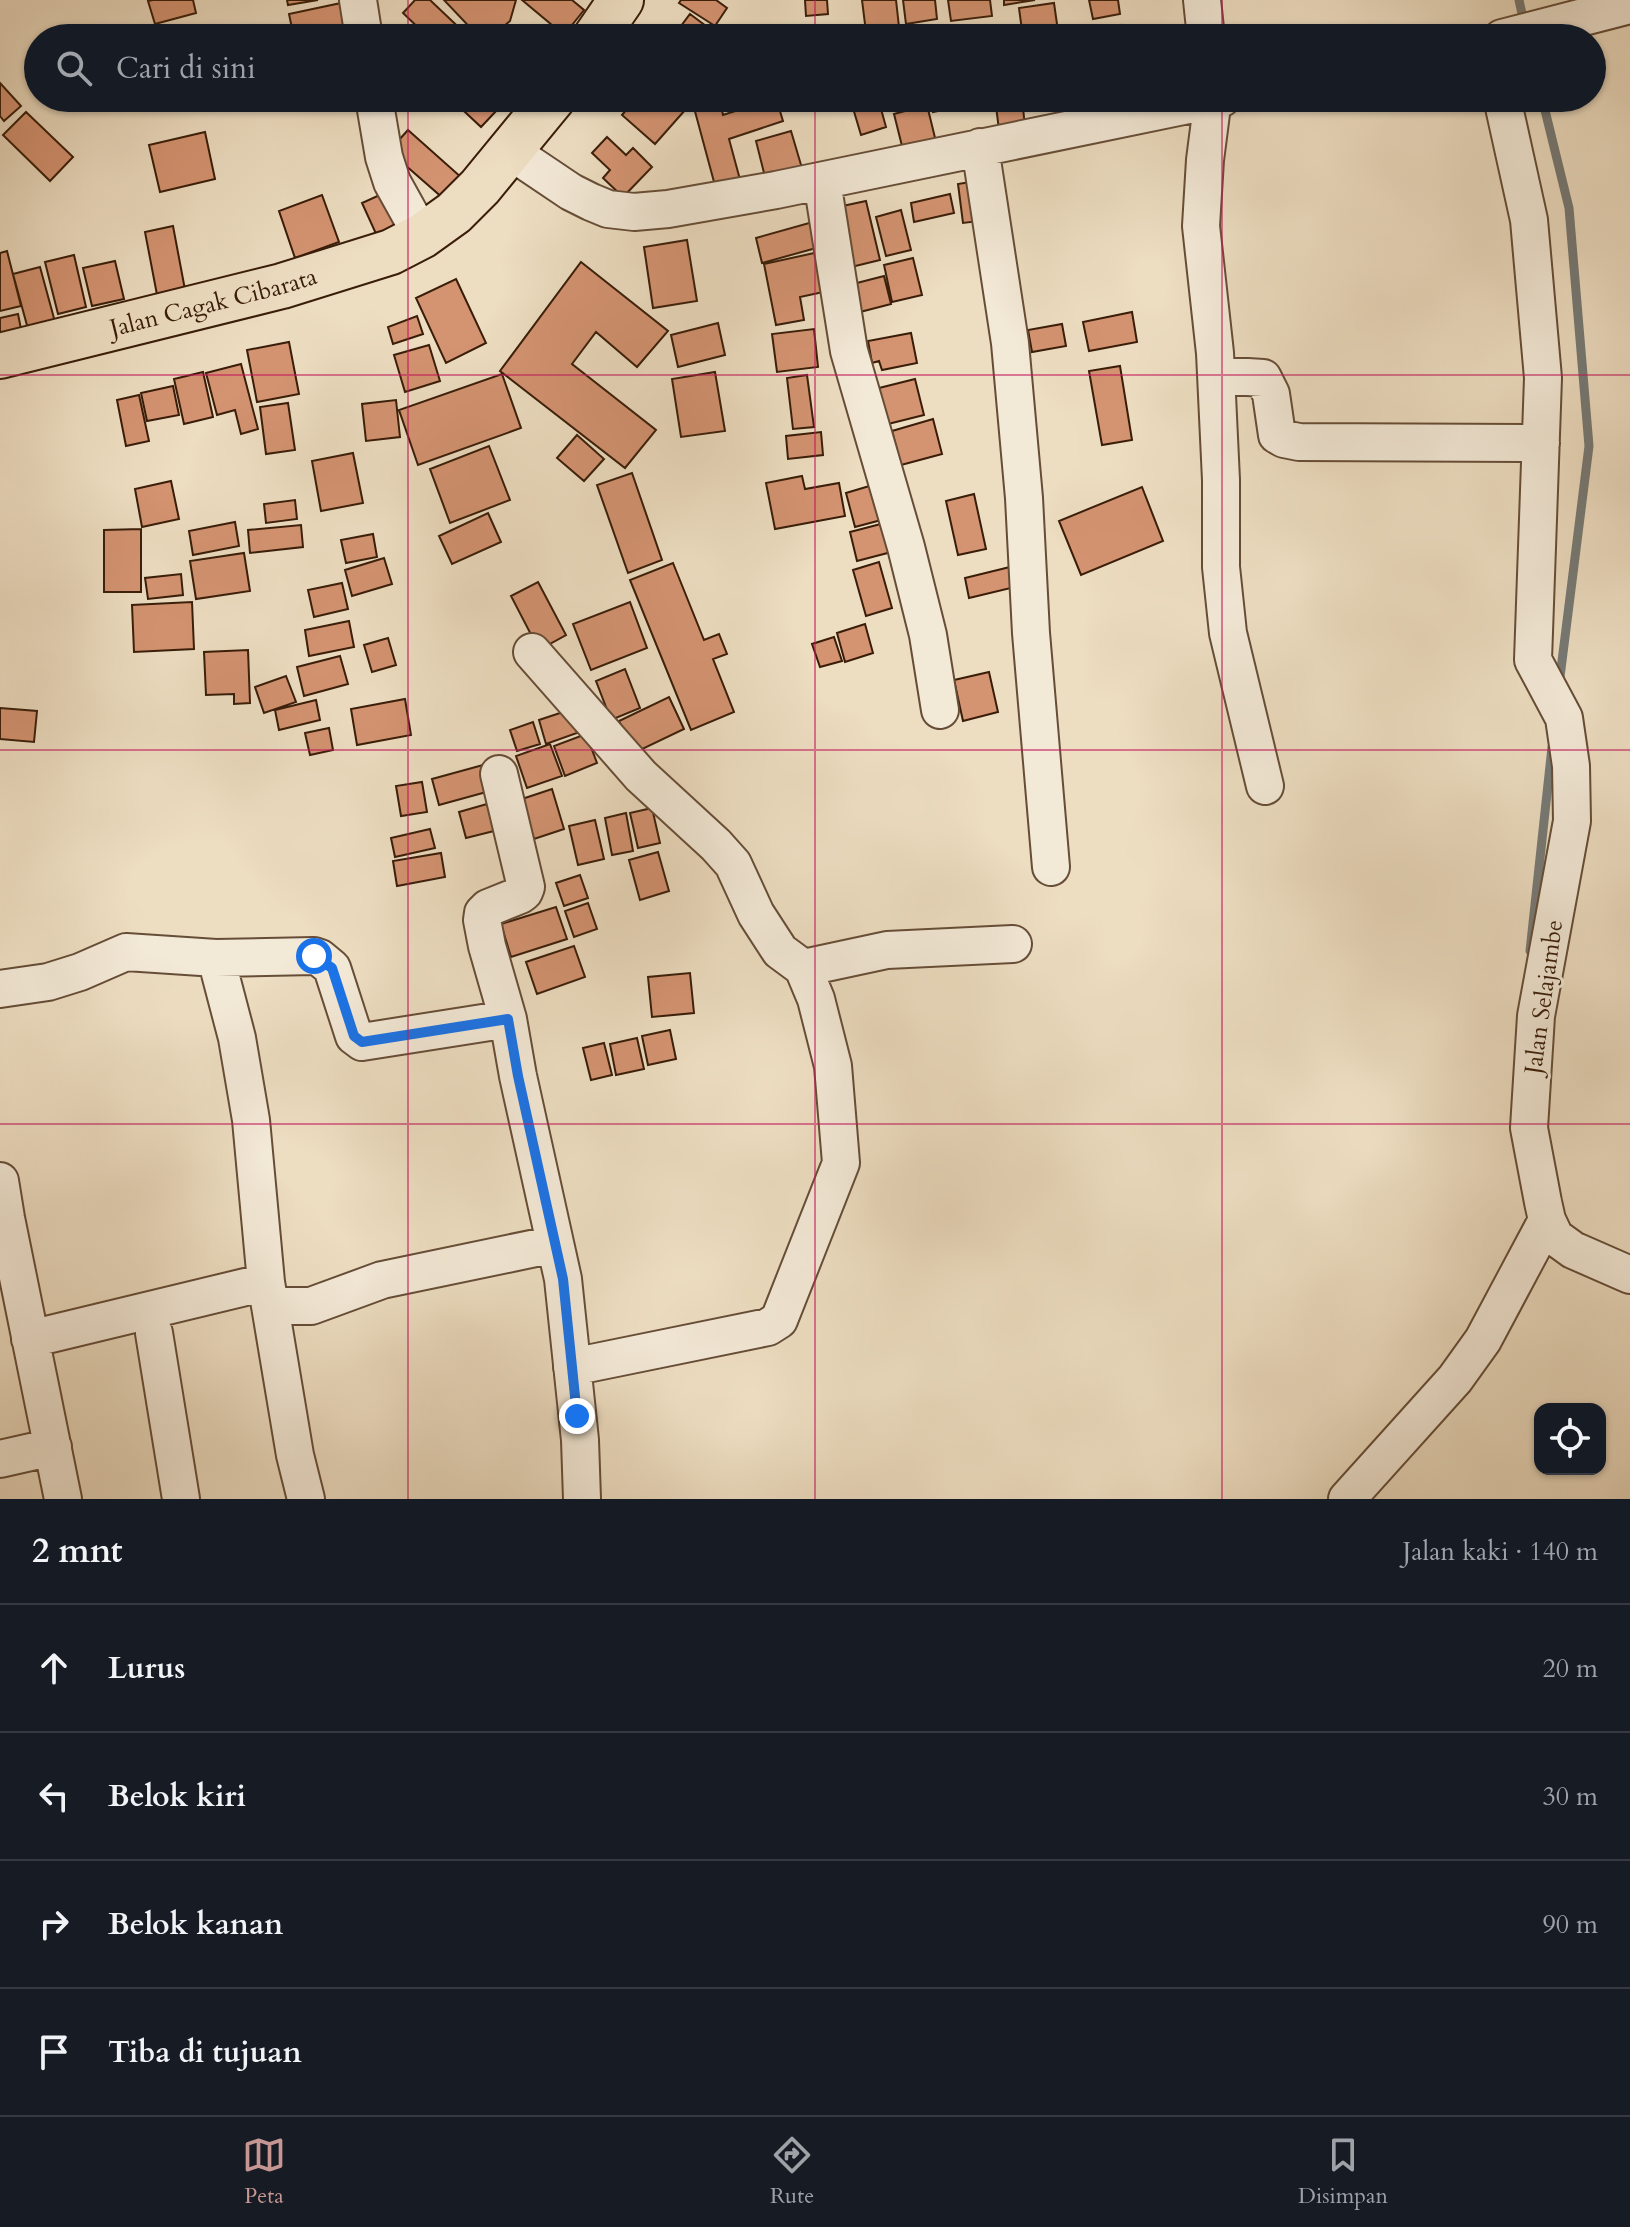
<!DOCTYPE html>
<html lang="id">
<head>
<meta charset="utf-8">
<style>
  :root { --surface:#171b24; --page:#20242c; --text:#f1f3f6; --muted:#9ea1a6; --line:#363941; --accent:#c59692 }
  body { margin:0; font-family:Cardo,serif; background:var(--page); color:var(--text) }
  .controls { position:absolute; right:24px; bottom:24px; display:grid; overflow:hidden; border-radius:16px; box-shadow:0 2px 6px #0004 }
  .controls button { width:72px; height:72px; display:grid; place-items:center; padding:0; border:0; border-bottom:2px solid var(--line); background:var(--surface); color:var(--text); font:40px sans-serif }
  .stop { position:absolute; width:24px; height:24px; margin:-18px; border:6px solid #1a73e8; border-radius:50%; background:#fff }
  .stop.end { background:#1a73e8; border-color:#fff; box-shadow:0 2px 8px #0008 }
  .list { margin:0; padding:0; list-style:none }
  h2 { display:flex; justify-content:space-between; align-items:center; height:104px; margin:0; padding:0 32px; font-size:34px }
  h2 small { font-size:26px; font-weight:400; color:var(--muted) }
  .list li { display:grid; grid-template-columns:52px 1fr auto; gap:24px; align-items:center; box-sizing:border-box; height:128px; padding:0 32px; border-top:2px solid var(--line) }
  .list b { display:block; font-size:30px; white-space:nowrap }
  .list em { font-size:26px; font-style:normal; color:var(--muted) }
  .icon { flex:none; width:44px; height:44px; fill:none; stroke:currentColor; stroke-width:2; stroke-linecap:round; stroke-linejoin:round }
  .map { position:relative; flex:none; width:1630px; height:1499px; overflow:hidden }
  .search { position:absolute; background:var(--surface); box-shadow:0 2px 6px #0004; left:24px; right:24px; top:24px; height:88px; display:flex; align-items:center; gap:20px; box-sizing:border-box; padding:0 28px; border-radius:44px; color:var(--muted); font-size:30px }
  .sheet { height:616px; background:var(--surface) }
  nav { display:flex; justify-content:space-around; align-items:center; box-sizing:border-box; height:112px; border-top:2px solid var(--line); background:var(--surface); font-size:22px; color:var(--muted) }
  nav a { display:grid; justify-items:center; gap:4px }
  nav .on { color:var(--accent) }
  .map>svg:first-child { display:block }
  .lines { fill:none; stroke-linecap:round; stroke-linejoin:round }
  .stream { stroke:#767a76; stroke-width:9 }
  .building { fill:#d49371; stroke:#391d09; stroke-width:2 }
  .minor-casing { stroke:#664d37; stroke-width:40 }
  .highway-casing { stroke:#391d09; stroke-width:48 }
  .minor { stroke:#f3e9d7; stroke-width:36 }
  .highway { stroke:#edddc1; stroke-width:44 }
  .route { stroke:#1a73e8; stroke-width:10 }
  .grid { fill:none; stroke:#c2185b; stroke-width:2; stroke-opacity:0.55 }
  .labels { text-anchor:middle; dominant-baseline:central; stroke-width:6; stroke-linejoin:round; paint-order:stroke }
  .street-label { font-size:24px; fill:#391d09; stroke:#f3e9d7 }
</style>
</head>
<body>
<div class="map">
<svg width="1630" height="1499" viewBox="0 0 1630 1499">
  <rect width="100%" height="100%" fill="#edddc1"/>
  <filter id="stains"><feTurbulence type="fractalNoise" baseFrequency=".0025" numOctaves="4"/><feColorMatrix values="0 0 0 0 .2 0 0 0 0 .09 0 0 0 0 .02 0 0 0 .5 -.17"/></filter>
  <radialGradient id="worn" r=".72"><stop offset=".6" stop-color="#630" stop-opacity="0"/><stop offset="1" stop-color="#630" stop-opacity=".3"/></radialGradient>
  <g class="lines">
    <path class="stream" d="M1519,0L1524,23
      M1542,98L1569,208L1589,446L1559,685
      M1530,951L1552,747"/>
  </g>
  <path class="building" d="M153,0H193L196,13L155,24L148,1Z
    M287,0H318L288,5Z
    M415,0H430L470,38H429L403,13Z
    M444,0H516L510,21L490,38H480Z
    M522,0H572L584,10L564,35Z
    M681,0H716L727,8L715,26L679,3Z
    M805,0H827L828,14L806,16Z
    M862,0H896L899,27L866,32Z
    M903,0H935L937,19L906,24Z
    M948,0H990L992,16L951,21Z
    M1004,0H1035L1004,5Z
    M1089,0H1118L1120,14L1093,19Z
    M341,3L349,38H294L289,14Z
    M1054,3L1059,38H1023L1019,8Z
    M690,14L722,38H672Z
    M1121,25L1123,38H1091L1089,31Z
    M949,32L951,38H920Z
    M0,83L21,106L4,121L0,116Z
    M450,98H486L498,109L481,127Z
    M494,98H519L507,110Z
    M636,98H674L686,109L655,144L622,115Z
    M719,98L723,115L776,98L783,121L729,139L742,187L717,193L693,104Z
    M850,98H878L886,127L861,135Z
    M930,98H961L962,106L933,112Z
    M995,98H1022L1025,127L999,130Z
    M927,105L937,146L904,154L894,114Z
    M26,112L73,157L50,181L3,135Z
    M408,130L462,178L444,199L389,151Z
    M791,131L804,175L767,185L756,141Z
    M205,132L215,179L160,192L149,145Z
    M607,137L626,155L633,148L652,167L623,197L603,178L610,170L592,153Z
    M982,180L988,220L963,223L958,184Z
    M384,193L398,226L377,236L362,203Z
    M950,194L954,213L914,222L911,203Z
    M322,195L339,242L295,258L279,211Z
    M866,201L880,260L847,268L833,208Z
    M901,210L911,250L886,256L876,217Z
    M820,220L827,245L762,263L756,238Z
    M173,226L186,295L158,300L145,232Z
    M687,240L697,301L653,308L644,247Z
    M828,250L837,289L800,297L804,320L776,325L764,264Z
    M7,251L21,306L0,311V253Z
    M74,255L86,307L58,314L45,262Z
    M913,258L922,295L892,302L884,265Z
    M115,261L124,299L92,306L83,268Z
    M581,262L668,331L637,367L596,332L572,364L656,430L625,468L500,371Z
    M40,267L55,322L28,329L13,274Z
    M884,276L891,304L860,312L853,284Z
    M456,279L486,343L446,363L416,298Z
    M1132,312L1137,342L1089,351L1083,322Z
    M18,314L22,334L0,338V318Z
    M417,316L423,334L393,344L388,327Z
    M718,323L725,355L678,367L671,335Z
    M1062,324L1066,346L1032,352L1028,330Z
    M814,329L818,367L777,372L772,334Z
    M911,333L917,363L882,370L879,361L872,363L868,341Z
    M289,342L299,394L257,402L247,350Z
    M429,345L440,381L405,392L394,355Z
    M241,364L258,429L241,434L235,410L217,415L206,373Z
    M1120,366L1132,440L1102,445L1089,371Z
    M203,372L213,417L184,424L174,379Z
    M715,372L725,431L681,437L672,379Z
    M502,374L521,428L418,465L399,410Z
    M807,375L814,427L793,429L787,378Z
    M915,379L924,415L884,425L875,389Z
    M173,386L179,415L147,421L141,393Z
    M139,395L149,441L126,446L117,400Z
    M396,400L400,437L366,441L362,404Z
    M288,403L295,450L266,454L260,407Z
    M933,419L942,454L901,465L892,431Z
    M821,432L823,455L788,459L786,436Z
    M577,435L604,459L584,481L557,458Z
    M489,446L510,500L450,523L430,469Z
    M353,453L363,503L321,511L312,461Z
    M632,473L662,560L628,573L597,485Z
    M802,476L805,489L839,483L845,516L775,529L766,483Z
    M171,481L179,519L142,527L135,489Z
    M876,484L885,519L855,527L846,493Z
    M1142,487L1163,541L1081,575L1059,521Z
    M974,494L986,549L958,555L946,501Z
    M295,500L297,519L266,523L264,504Z
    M488,513L501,542L452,564L439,536Z
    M896,520L903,549L857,561L850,532Z
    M235,522L239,546L193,555L189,531Z
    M301,525L303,547L250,553L248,530Z
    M141,529V592H104V530Z
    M373,534L377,557L346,563L341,540Z
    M244,553L250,591L196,599L190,561Z
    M384,558L392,584L352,596L345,570Z
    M879,562L892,608L866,616L853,570Z
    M673,563L704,640L719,634L727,654L713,659L734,712L691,730L630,580Z
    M1014,566L1019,586L969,598L965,578Z
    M181,574L183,595L148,599L145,578Z
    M538,582L566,635L539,650L511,596Z
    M342,583L348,609L314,617L308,590Z
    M192,602L194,649L134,652L132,605Z
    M630,602L647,648L591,670L573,624Z
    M349,621L354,647L309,656L305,630Z
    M865,624L873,653L845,662L837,633Z
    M834,637L842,661L820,667L812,644Z
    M388,638L396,665L372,672L364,645Z
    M248,650L250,703L234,704V694L206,695L204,652Z
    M340,656L348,684L304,696L297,667Z
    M625,669L640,708L611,720L596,681Z
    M989,672L998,712L963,721L954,680Z
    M286,676L296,702L264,713L255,687Z
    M669,697L684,729L634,753L619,721Z
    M405,699L411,735L357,745L351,709Z
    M316,700L320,720L279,730L275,710Z
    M0,708L37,711L34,742L0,739Z
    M569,710L577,733L546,744L539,720Z
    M533,722L540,744L517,751L510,730Z
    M329,728L333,750L310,755L305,733Z
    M586,734L597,763L565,776L554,746Z
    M550,744L562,776L527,788L516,756Z
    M483,765L490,791L439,805L432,779Z
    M422,782L427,812L401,816L396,786Z
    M552,789L564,829L534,839L522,799Z
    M487,804L494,831L466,838L459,812Z
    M652,808L660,843L638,848L630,813Z
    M626,813L633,851L612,855L605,818Z
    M595,820L604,859L578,865L569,826Z
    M430,829L435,848L395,857L391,838Z
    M658,852L669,891L640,900L629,860Z
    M441,853L445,877L397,886L393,861Z
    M580,875L588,898L564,906L556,883Z
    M588,903L597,929L574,937L565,911Z
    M556,907L567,939L511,957L501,924Z
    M574,946L585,977L537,994L526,962Z
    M690,973L694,1013L652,1017L648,977Z
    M670,1030L676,1059L648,1065L642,1036Z
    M637,1038L644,1069L616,1075L610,1044Z
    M604,1043L612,1075L591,1080L583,1048Z"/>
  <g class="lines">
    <defs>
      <path id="minor" d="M358,0L364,38
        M1202,0L1206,38
        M1502,38L1630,5
        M374,98L384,157L392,182L422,236
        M1213,98L1205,160L1201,226L1215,353L1221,480V567L1228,633L1265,786
        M1502,98L1529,220L1543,378L1533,660L1564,718L1571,766L1572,821L1536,1016L1529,1128L1543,1202L1547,1220L1555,1237L1573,1250L1630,1275
        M980,147L1010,343L1024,498L1031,633L1051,867
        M510,151L571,192L591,202L608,209L634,212L668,209L776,190L1222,98
        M822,181L849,351L906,547L928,635L940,710
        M1216,375L1263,378L1271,394L1277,435L1284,439L1299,442L1541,443
        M532,652L641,776L716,845L733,864L756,914L780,951L803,968L816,999L833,1066L841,1163L779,1320L768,1327L572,1367
        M499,774L526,887L524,892L520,895L488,908L483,913L482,920L487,946L508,1019L518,1076L563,1279L580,1440L582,1499
        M216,958L237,1038L251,1120L266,1282L295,1455L306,1499
        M803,968L887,950L1013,944
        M0,989L48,982L80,972L126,952L216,958L314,956L320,958L332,968L354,1036L362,1042L508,1019
        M0,1181L6,1218L63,1499
        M270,1306H311L382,1280L555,1244
        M154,1333L181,1499
        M30,1339L266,1282
        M0,1459L53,1447
        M1347,1499L1455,1379L1483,1340L1547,1220"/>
      <g id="highway">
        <path d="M595,38L621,0"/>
        <path id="s1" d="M0,356L282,286L391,252L422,236L454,213L480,187L553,98"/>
      </g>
    </defs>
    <use href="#minor" class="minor-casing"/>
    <use href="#highway" class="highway-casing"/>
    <use href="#minor" class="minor"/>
    <use href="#highway" class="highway"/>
  </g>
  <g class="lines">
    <path class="route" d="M314,956L332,968L354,1036L362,1042L508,1019L518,1076L563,1279L577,1416"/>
  </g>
  <path class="grid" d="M408,0V38M815,0V38M1222,0V38M408,98V1499M815,98V1499M1222,98V1499M0,375H1630M0,750H1630M0,1124H1630"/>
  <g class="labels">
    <g class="street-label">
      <text stroke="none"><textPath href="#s1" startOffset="220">Jalan Cagak Cibarata</textPath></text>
      <text transform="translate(1544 997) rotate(-82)">Jalan Selajambe</text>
    </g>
  </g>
  <rect width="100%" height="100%" filter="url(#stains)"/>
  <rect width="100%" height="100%" fill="url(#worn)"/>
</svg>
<div class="controls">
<button><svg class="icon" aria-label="locate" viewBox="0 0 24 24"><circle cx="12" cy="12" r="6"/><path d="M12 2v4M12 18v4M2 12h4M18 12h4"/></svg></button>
</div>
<div class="stop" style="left:314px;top:956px"></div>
<div class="stop end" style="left:577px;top:1416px"></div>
<div class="search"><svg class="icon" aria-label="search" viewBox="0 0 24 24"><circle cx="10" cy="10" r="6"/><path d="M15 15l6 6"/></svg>Cari di sini</div>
</div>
<section class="sheet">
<h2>2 mnt<small>Jalan kaki · 140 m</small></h2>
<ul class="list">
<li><svg class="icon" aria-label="ahead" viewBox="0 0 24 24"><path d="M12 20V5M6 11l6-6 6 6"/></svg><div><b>Lurus</b></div><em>20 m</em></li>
<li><svg class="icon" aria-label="left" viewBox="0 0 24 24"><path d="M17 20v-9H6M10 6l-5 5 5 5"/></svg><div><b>Belok kiri</b></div><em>30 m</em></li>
<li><svg class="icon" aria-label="right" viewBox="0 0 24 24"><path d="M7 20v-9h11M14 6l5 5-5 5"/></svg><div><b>Belok kanan</b></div><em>90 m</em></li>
<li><svg class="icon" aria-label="arrive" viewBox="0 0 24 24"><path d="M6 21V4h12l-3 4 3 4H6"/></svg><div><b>Tiba di tujuan</b></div></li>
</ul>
</section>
<nav>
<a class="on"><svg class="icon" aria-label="map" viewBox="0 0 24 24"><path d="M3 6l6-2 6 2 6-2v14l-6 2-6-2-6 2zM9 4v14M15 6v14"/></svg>Peta</a>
<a><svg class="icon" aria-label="directions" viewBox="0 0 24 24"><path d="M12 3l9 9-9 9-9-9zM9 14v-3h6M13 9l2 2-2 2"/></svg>Rute</a>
<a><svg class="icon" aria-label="saved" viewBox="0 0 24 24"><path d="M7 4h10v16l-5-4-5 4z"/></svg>Disimpan</a>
</nav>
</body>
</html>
